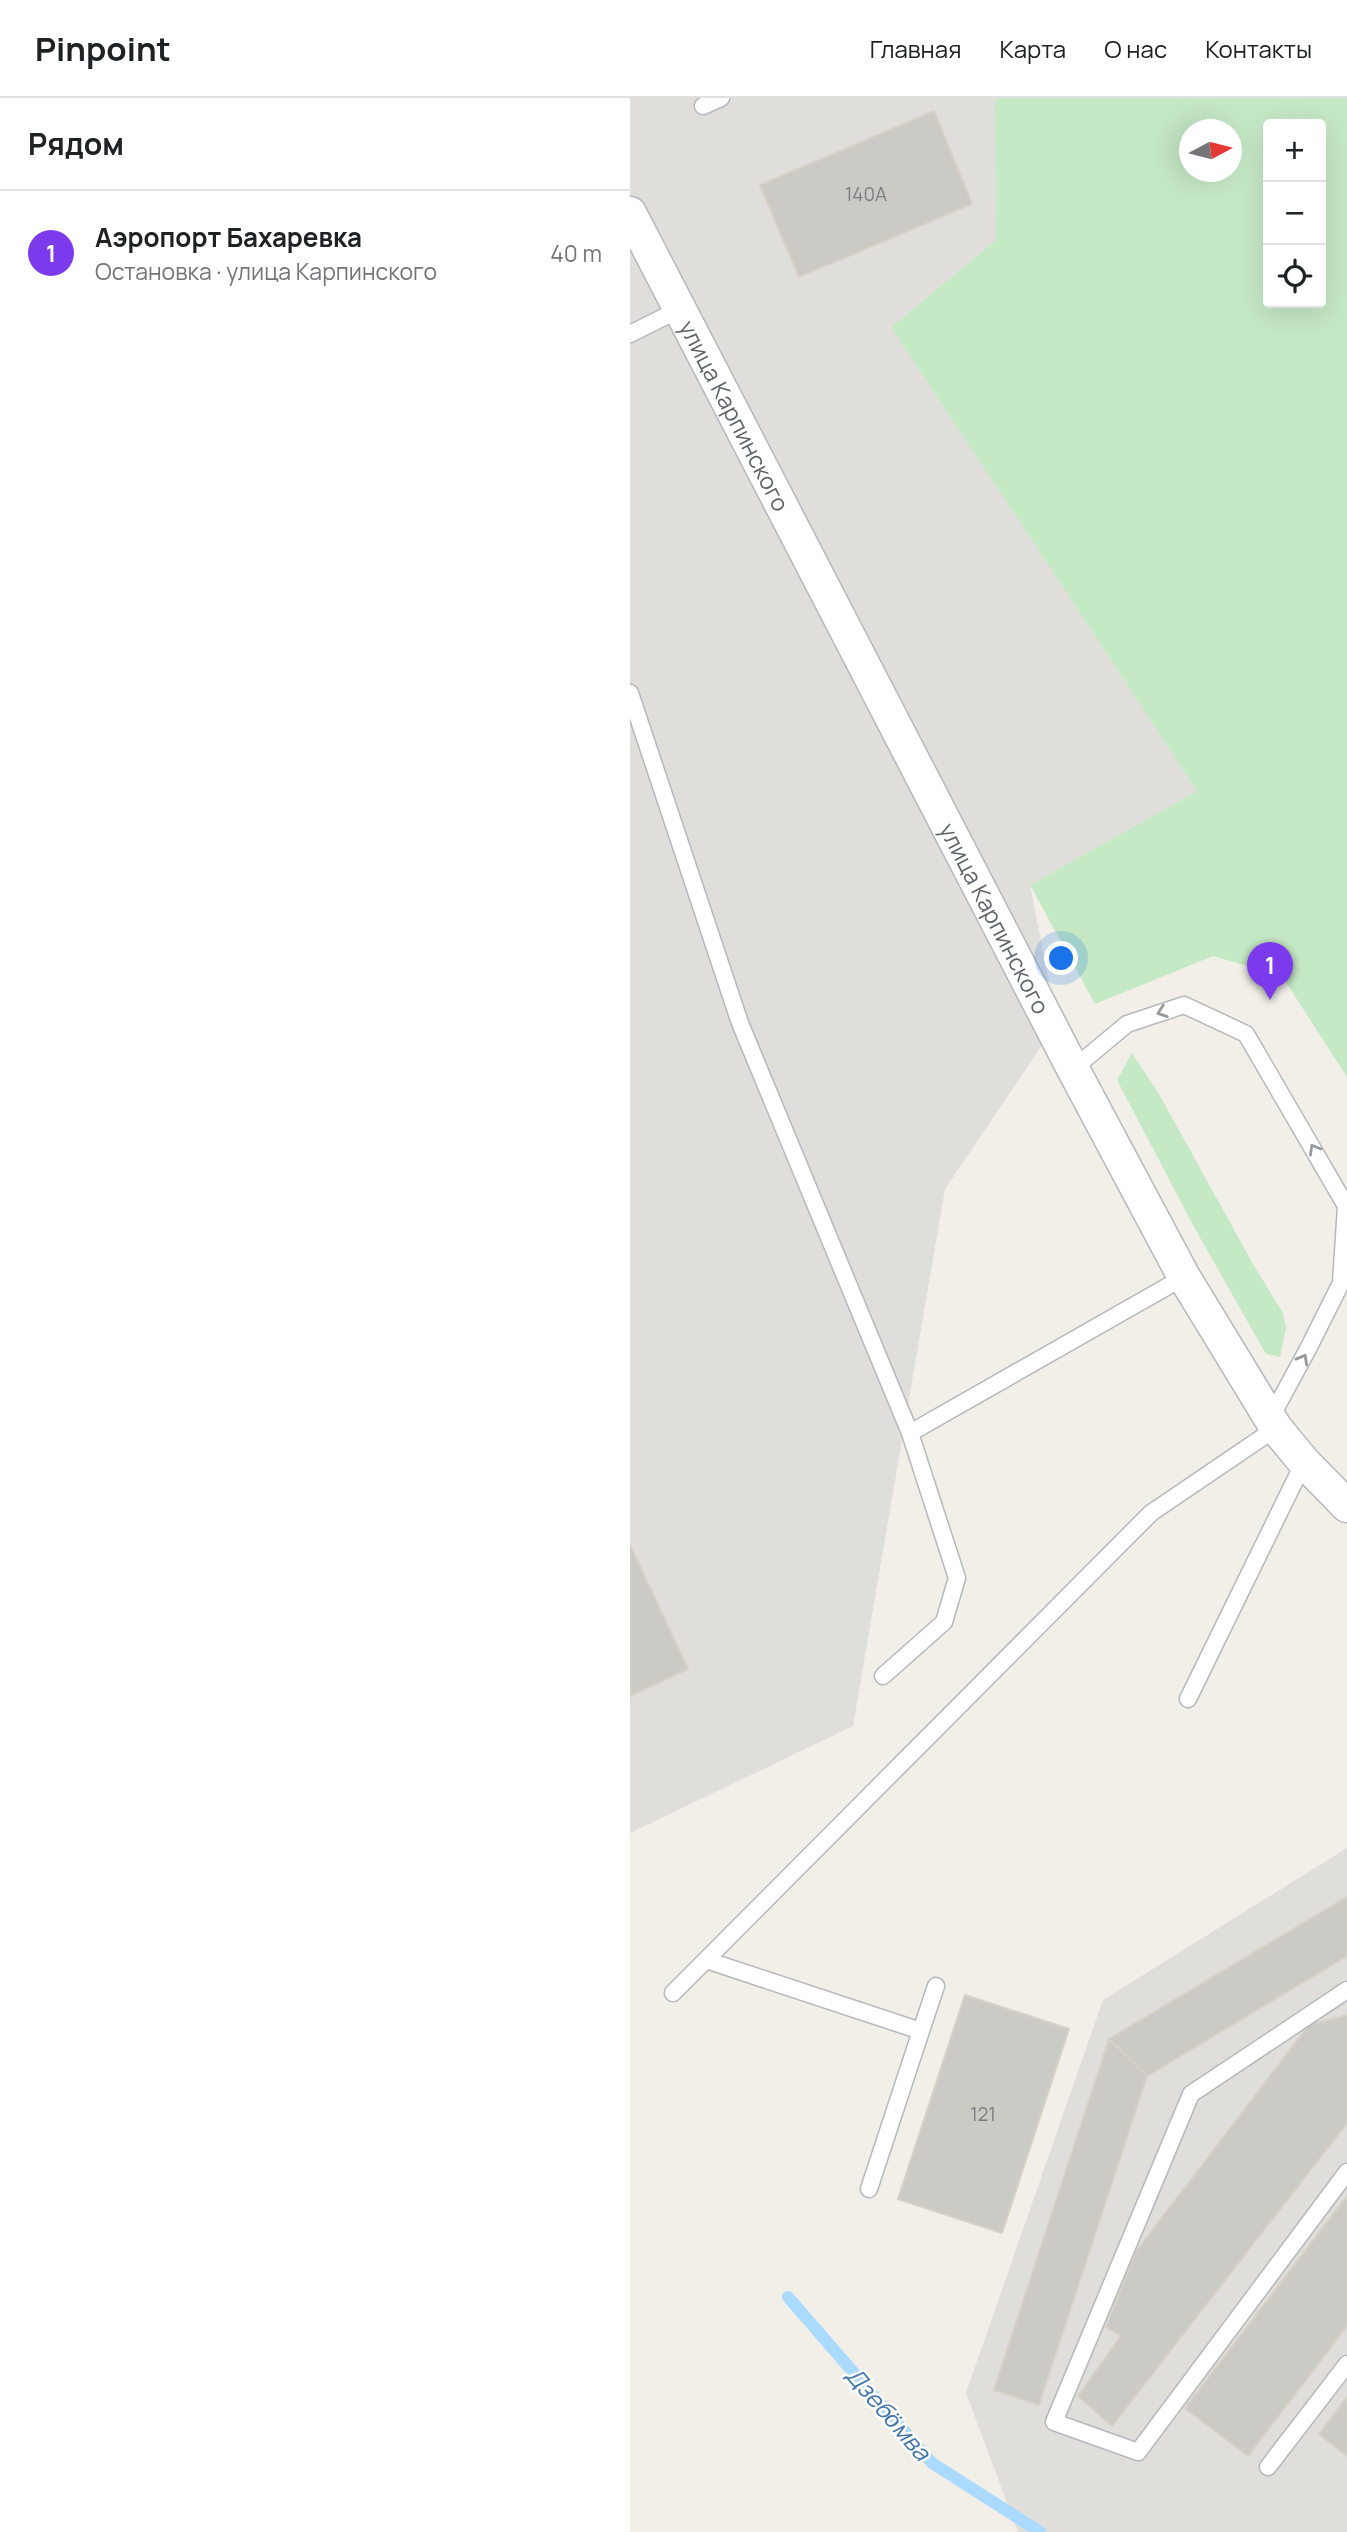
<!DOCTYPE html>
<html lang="ru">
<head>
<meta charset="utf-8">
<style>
  :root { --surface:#fff; --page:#f2f2f2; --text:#202124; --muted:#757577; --line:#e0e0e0; --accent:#7c3aed }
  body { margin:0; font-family:Manrope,sans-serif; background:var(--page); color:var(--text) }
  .controls { position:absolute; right:21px; top:21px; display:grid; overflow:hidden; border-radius:7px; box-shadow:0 7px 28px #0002 }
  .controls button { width:63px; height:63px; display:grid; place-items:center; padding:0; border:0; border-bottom:2px solid var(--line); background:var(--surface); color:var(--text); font:35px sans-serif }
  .compass { position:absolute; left:549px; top:21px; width:63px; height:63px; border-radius:50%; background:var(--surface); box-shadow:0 7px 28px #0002; rotate:83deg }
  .you { position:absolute; left:432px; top:861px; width:24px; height:24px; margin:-18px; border:5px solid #fff; border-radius:50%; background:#1a73e8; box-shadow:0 0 0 10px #1a73e833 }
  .badge { display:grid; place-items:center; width:46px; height:46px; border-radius:50%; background:var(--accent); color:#fff; font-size:23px; font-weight:700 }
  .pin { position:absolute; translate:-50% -58px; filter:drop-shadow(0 2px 4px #0008) }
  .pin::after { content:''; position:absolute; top:37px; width:24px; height:21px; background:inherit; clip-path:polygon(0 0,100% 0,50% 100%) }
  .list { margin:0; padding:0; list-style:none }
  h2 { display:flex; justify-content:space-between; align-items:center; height:91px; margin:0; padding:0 28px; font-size:30px }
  h2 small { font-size:23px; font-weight:400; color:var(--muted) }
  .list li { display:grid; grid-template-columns:46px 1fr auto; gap:21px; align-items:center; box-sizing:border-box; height:126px; padding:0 28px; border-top:2px solid var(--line) }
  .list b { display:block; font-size:26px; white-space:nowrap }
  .list p { margin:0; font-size:23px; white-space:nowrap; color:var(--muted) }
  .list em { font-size:23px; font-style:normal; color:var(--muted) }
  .icon { flex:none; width:38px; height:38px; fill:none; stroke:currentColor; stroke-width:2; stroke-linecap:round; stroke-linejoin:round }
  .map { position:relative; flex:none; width:717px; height:2434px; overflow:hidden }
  header { display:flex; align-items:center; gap:42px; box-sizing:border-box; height:98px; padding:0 35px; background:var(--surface); border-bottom:2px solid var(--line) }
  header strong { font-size:33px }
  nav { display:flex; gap:38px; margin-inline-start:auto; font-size:24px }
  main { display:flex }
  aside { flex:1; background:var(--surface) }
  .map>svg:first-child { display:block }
  .industrial { fill:#e0deda }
  .green { fill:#c5e8c5; fill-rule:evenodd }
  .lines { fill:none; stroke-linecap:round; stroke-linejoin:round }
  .stream { stroke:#aadaff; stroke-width:12 }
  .building { fill:#cccac5; stroke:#d6d1c6; stroke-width:2 }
  .service-casing { stroke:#b5b8bc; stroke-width:19 }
  .minor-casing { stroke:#b5b8bc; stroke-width:35 }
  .service { stroke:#fff; stroke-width:16 }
  .minor { stroke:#fff; stroke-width:32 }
  .oneway { stroke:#979a9d }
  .labels { text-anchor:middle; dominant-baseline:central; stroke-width:5; stroke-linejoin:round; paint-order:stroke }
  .number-label { font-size:19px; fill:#7a7d7f }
  .street-label { font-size:23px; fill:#5f6368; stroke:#fff }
  .water-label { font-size:24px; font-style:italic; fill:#4174aa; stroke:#fff }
</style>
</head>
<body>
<header>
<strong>Pinpoint</strong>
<nav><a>Главная</a><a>Карта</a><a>О нас</a><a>Контакты</a></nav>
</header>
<main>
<aside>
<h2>Рядом<small></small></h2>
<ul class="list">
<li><span class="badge">1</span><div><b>Аэропорт Бахаревка</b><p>Остановка · улица Карпинского</p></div><em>40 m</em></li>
</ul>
</aside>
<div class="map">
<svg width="717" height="2434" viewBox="0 0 717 2434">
  <rect width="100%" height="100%" fill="#f1efe8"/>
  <path class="industrial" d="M0,0H368L365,2L366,142L261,229L567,693L400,787L427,925L315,1091L223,1628L0,1735Z
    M717,1750V2434H388L336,2295L473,1902Z"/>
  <path class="green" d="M368,0H717V979L652,878L583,858L465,906L400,787L567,693L261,229L366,142L365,2ZM638,26H691V205H638ZM559,32H601V74H559Z
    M502,955L529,996L623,1166L653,1215L656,1230L650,1259L636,1256L564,1129L487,982Z"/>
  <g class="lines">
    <path class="stream" d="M158,2199L302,2365L410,2434"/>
  </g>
  <path class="building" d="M304,13L342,106L169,179L130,87Z
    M0,1447L58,1571L0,1598Z
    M717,1799V1858L517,1978L479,1941Z
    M335,1897L439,1931L372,2135L268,2101Z
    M717,1917V2025L482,2328L448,2298L491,2238L476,2229L505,2155L679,1927Z
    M479,1941L517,1978L409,2307L364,2292Z
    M717,2098V2228L618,2358L555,2310Z
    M717,2299V2358L689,2336Z"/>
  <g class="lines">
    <defs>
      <path id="service" d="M73,8L91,0
        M0,236L50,211
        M0,595L110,925L280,1335L327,1480L314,1524L253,1578
        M443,971L497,926L554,907L616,936L716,1108L711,1185L679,1249L640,1321
        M280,1335L554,1179
        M558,1601L674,1364
        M76,1862L291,1933L239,2091
        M717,1892L561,1996L424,2324L508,2354L717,2074
        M43,1895L521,1415L646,1330
        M291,1933L306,1888
        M638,2369L717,2266"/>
      <g id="minor">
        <path id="s1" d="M0,115L443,971L554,1179L646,1330L674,1364L717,1408"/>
      </g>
    </defs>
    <use href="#service" class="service-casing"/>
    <use href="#minor" class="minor-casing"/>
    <use href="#service" class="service"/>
    <use href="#minor" class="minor"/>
  </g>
  <defs><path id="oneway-chevron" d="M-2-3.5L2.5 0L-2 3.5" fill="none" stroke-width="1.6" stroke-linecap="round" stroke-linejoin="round" transform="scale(1.75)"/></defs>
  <g class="oneway">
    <use href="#oneway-chevron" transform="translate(532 914) rotate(161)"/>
    <use href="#oneway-chevron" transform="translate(684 1051) rotate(-120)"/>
    <use href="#oneway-chevron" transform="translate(673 1261) rotate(-61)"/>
  </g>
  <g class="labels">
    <g class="number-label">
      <text x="236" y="96">140А</text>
      <text x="353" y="2016">121</text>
    </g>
    <g class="street-label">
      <text stroke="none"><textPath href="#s1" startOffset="228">улица Карпинского</textPath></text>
      <text stroke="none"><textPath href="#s1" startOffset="794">улица Карпинского</textPath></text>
    </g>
    <g class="water-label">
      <text transform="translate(259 2315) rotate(49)">Дзебӧмва</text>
    </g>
  </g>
</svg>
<div class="controls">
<button>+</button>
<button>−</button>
<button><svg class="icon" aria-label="locate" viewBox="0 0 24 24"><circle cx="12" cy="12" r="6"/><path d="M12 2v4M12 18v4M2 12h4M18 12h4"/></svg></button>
</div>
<svg class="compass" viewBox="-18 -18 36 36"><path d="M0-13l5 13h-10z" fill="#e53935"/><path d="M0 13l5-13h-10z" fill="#757577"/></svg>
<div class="you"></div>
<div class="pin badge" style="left:640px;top:902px">1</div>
</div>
</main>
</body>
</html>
